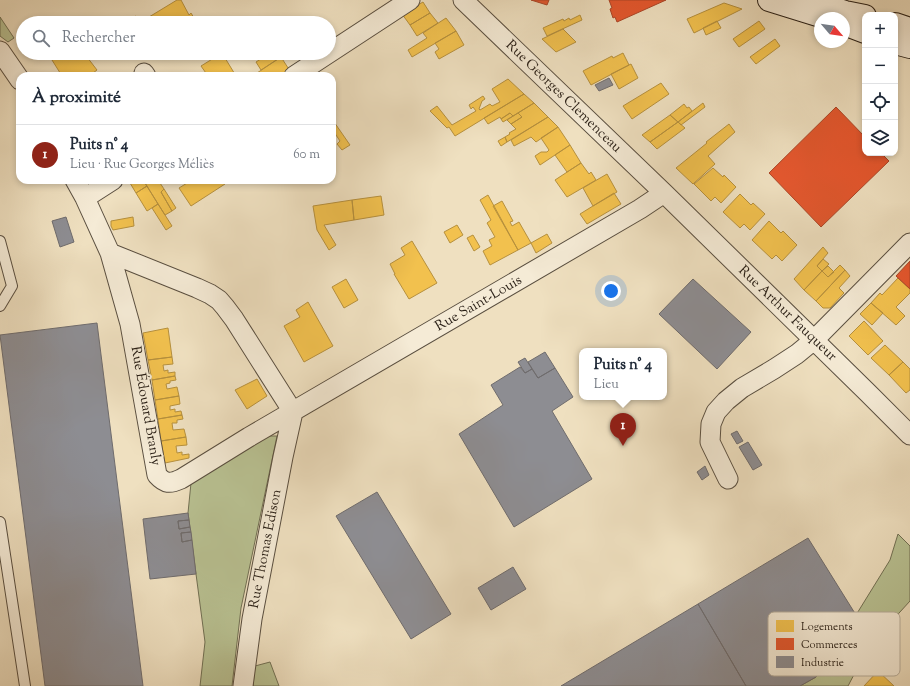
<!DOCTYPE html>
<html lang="fr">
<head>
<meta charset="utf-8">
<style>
  :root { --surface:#fff; --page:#f6f6f7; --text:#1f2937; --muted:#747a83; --line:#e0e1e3; --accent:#8f2418 }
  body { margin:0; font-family:"Sorts Mill Goudy",serif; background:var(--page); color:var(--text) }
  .controls { position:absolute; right:12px; top:12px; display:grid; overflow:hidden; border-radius:8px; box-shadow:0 2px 6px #0003 }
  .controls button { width:36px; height:36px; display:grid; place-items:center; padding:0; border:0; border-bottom:1px solid var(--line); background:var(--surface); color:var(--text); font:20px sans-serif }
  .compass { position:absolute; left:814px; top:12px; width:36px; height:36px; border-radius:50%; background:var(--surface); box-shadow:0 2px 6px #0003; rotate:119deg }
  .you { position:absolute; left:611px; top:291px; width:14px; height:14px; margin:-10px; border:3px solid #fff; border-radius:50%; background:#1a73e8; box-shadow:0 0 0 6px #1a73e833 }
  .badge { display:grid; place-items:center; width:26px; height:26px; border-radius:50%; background:var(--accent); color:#fff; font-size:13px; font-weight:700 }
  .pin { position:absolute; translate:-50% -33px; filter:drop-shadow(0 1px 2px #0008) }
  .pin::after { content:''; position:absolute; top:21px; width:14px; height:12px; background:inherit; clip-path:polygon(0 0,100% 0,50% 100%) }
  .popup { position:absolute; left:579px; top:348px; width:88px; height:52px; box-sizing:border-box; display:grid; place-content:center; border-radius:8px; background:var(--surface); filter:drop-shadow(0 1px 3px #0005); font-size:13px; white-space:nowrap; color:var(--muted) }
  .popup b { font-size:15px; color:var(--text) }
  .popup::after { content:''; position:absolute; left:50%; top:100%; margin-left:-8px; border:8px solid transparent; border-top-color:var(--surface) }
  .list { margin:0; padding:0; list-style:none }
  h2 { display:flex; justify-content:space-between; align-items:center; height:52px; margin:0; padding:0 16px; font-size:17px }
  h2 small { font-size:13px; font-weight:400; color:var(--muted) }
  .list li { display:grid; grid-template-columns:26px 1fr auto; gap:12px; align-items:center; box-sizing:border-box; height:60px; padding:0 16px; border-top:1px solid var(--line) }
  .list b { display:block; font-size:15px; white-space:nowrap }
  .list p { margin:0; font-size:13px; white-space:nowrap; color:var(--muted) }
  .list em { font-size:13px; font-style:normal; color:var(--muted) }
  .icon { flex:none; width:22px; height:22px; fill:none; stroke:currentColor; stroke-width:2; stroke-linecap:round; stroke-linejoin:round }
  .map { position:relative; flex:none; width:910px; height:686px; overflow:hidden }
  .search { position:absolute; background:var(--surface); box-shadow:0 2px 6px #0003; left:16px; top:16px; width:320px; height:44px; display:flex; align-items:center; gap:10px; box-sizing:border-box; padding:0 14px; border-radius:22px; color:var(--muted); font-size:15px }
  .panel { position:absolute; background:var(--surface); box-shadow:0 2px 6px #0003; left:16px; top:72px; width:320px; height:112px; border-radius:12px }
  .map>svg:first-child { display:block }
  .green { fill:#b9c293; stroke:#717054 }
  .homes { fill:#f2c14e; stroke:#b6903d }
  .shops { fill:#e4572e; stroke:#ac4627 }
  .industry { fill:#8d8d92; stroke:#6f6c6d }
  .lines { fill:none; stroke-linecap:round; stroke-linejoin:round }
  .lane-casing { stroke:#5a4f40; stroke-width:12 }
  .street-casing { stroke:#5a4f40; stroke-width:21 }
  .secondary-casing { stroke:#291f16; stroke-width:24 }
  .lane { stroke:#f5ebd6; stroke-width:10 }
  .street { stroke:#f5ebd6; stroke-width:19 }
  .secondary { stroke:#f5ebd6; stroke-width:22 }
  .labels { text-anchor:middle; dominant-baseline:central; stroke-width:4; stroke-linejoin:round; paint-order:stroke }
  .street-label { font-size:14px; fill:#291f16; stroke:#f5ebd6 }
  .key { fill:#f5ebd6; stroke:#b8ae9c; stroke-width:1 }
  .key-label { font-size:11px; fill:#291f16 }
</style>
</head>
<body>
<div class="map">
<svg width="910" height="686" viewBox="0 0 910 686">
  <rect width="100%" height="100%" fill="#efe0c0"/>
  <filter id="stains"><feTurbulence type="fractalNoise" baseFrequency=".005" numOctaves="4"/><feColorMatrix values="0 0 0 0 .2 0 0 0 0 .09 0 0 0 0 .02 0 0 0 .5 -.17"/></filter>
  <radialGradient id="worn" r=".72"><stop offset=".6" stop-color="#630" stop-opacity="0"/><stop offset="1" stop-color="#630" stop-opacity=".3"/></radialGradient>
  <path class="green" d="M0,17L14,38L8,42L0,36Z
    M266,436H277L241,608L232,686H200L205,642L196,574L188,513L191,483Z
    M898,534L910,546V601L869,646L848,686H800L816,677L856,615L890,560Z
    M270,662L279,686H253L255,666Z"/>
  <path class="homes" d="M177,0H181L189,15L191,13L197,23H152L149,17Z
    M423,2L430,13L410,25L402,14Z
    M724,3L742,9L694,33L687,19Z
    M430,13L438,23L417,36L410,25Z
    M580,15L582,20L547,36L543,28L563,19L564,21L569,18L570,20Z
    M136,16L141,23H124Z
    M446,18L456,31L412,57L408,50L427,38L423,33Z
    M717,21L721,28L706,35L703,28Z
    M759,21L765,29L739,47L733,39Z
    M563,29L576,42L556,52L542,39Z
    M456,31L464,45L439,59L435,52L439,49L435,43Z
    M775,39L780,46L756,64L750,57Z
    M61,53H92L87,57L97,70L89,76H62L52,60Z
    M222,53L236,76H208L201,66Z
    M270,53H278L281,57L261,70L256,62Z
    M623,53L629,65L591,85L583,71L612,56L613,58Z
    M281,57L290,71L282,76H255L254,75Z
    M631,64L638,78L619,89L611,74Z
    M508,79L524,94L455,136L449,127L447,128L430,111L437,106L452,125L476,111L473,107L471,109L469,105L483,96L485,99L482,101L479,109L480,110L490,104L492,106L500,102L492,89Z
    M661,83L669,94L632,119L623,106Z
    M524,94L534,103L513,116L510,113L501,119L500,117L488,124L484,118Z
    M534,103L548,117L507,142L505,137L510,134L509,133L516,129L511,124L522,117L518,113Z
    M703,103L705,107L681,125L678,122Z
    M684,104L687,108L689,107L692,111L678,122L670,115Z
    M510,113L513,116L503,122L501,119Z
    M518,113L522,117L511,124L507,120Z
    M670,115L678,122L650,142L642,135Z
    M548,117L558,127L536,142L531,137L514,146L511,140Z
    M332,119L350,145L342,150L337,144L340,141L332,129Z
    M678,122L685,128L657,149L650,142Z
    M729,124L735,132L708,156L715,164L693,184L676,168L707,143L706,142Z
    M558,127L570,145L540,165L535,156L541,152H547L549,150L541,138Z
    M505,137L507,142L501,146L498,141Z
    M570,145L581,163L567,172L555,155Z
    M581,163L589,174L591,172L596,180L567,197L555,180Z
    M713,168L723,177L724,175L736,187L721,203L715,197L711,201L694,184Z
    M607,174L617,192L593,206L583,188Z
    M135,180H143L147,186L136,193L130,183Z
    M143,180H158L164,189L161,192L172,211L165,215Z
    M192,180H222L225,184L191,206L179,188Z
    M147,186L158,204L147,211L136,193Z
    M164,189L176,208L172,211L161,192Z
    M614,193L621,204L587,224L580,214Z
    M740,194L751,205L753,203L765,214L750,230L744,224L740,228L723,212Z
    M488,195L518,250L490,265L483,251L492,246L489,240L495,237L487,223L491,220L480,200Z
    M381,196L384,215L354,220L352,200Z
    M352,200L354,220L324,225L336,245L329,250L317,230L313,206Z
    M502,201L513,221L510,222L512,226L519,222L531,243L518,250L493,206Z
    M158,204L172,226L166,230L152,208Z
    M133,217L134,226L113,230L111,226V221Z
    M769,221L781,233L783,231L797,245L782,261L776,255L772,259L752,240Z
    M457,225L463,235L450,243L444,232Z
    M547,234L552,243L536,253L531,243Z
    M473,235L480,247L474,251L467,238Z
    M412,241L437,283L409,299L394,274H395L390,264L405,255L401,248Z
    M823,247L828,253L817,266L822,271L804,290L794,279Z
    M823,259L829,264L822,271L817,266Z
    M840,265L845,270L816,301L804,290L822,271L828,277Z
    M828,266L834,272L828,277L822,271Z
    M845,270L850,276L839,288L844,293L830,308H823L816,301Z
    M898,278L910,289V293L896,307L905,316L896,325L871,303L880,293L882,295Z
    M346,279L358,300L344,308L332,287Z
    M308,302L333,346L304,362L284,326L300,317L296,310Z
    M871,303L883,313L872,325L860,314Z
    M864,321L883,341L868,355L849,336Z
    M168,328L172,357L148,360L143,333Z
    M885,345L903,362L889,375L871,358Z
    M172,357L173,364L163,365L164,371L168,370V373L175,372V376L152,380L148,360Z
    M903,362L910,369V390L906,393L889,375Z
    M175,376L176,380L170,381V383L166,384L167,389L177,387L179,396L155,400L152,380Z
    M257,379L267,396L247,409L235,390Z
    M179,396L180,404L170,406V410L175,409V412L181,411L182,415L158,419L155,400Z
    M182,415L183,419L177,420V423H172L173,430L184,429L186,437L161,441L158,419Z
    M186,437L187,445L176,446L177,453L182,452V455L189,454V458L165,463L161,441Z
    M878,671L894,686H864Z"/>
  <path class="shops" d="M531,0H549L547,5Z
    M609,0H666L617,22L615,17L613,18L610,9L612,8Z
    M836,107L865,137V153H881L889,161L821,227L769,173Z
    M910,261V289L896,276Z"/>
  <path class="industry" d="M609,78L613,85L599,91L595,85Z
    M66,217L74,242L60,247L52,221Z
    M693,279L751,332L717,369L659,314Z
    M97,323L143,686H45L0,335Z
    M545,352L555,368L538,378L528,362Z
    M525,358L532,369L525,373L518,362Z
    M520,367L525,373L532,369L538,378L555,368L573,397L552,411L592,479L514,527L459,434L503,405L491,385Z
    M737,431L743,441L737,444L731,434Z
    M748,442L762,465L753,470L739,447Z
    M705,466L709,475L702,480L697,472Z
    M377,492L451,614L411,639L336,516Z
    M188,513L189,520L178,521L179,529L190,527L191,532L181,533L182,542L192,540L196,574L150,579L143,519Z
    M189,520L190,527L179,529L178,521Z
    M191,532L192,540L182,542L181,533Z
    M808,538L856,615L816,677L800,686H746L698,604Z
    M513,567L526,589L491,610L478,588Z
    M698,604L746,686H561Z"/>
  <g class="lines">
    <defs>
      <path id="lane" d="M0,241L12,286L0,306
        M0,522L25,686"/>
      <path id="street" d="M463,0L664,193L868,393L910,435
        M0,51L20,80
        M144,73L146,76
        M294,76L410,0
        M75,180L85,198L110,253L130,324L157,475C165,484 170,484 181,479L249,437L640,209L664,193
        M85,198L113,180
        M110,253L197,288L210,294L219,300L225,307L234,319L293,412
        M728,479L710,442L711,424L716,412L726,401L742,388L774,369L797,354L814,340L910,243
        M243,686L252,619L283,457L293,412"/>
      <path id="secondary" d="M769,0L827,18
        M812,1L845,12L865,16
        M844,24L865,32
        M895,24L910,29
        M895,43L910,47"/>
    </defs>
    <use href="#lane" class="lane-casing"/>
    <use href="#street" class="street-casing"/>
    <use href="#secondary" class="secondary-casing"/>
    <use href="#lane" class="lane"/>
    <use href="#street" class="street"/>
    <use href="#secondary" class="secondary"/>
  </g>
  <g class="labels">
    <g class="street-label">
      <text transform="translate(563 97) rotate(44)">Rue Georges Clemenceau</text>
      <text transform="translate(479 304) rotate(-30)">Rue Saint-Louis</text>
      <text transform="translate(787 314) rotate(44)">Rue Arthur Fauqueur</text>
      <text transform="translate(145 406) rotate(80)">Rue Édouard Branly</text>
      <text transform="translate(266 549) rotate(-79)">Rue Thomas Edison</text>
    </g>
  </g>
  <rect x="768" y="612" width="132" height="64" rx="6" class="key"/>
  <rect x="776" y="620" width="18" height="12" fill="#f2c14e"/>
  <rect x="776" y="638" width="18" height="12" fill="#e4572e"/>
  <rect x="776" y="656" width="18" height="12" fill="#8d8d92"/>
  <g class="key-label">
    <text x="801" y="630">Logements</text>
    <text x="801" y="648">Commerces</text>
    <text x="801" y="666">Industrie</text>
  </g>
  <rect width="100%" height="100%" filter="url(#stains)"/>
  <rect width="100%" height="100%" fill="url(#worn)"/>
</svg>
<div class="controls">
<button>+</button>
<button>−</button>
<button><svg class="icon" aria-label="locate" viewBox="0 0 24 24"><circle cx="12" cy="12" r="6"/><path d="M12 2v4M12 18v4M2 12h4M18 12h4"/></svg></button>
<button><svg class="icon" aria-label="layers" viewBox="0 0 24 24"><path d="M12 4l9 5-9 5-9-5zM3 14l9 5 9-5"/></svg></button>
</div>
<svg class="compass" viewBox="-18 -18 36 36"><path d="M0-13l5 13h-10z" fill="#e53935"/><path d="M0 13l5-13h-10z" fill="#747a83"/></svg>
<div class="you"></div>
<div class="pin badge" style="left:623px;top:446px">1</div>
<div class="popup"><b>Puits n° 4</b>Lieu</div>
<div class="search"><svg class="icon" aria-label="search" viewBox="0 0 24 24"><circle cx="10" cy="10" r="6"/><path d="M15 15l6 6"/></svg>Rechercher</div>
<section class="panel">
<h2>À proximité<small></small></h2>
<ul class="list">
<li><span class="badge">1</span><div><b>Puits n° 4</b><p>Lieu · Rue Georges Méliès</p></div><em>60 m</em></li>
</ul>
</section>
</div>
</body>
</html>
